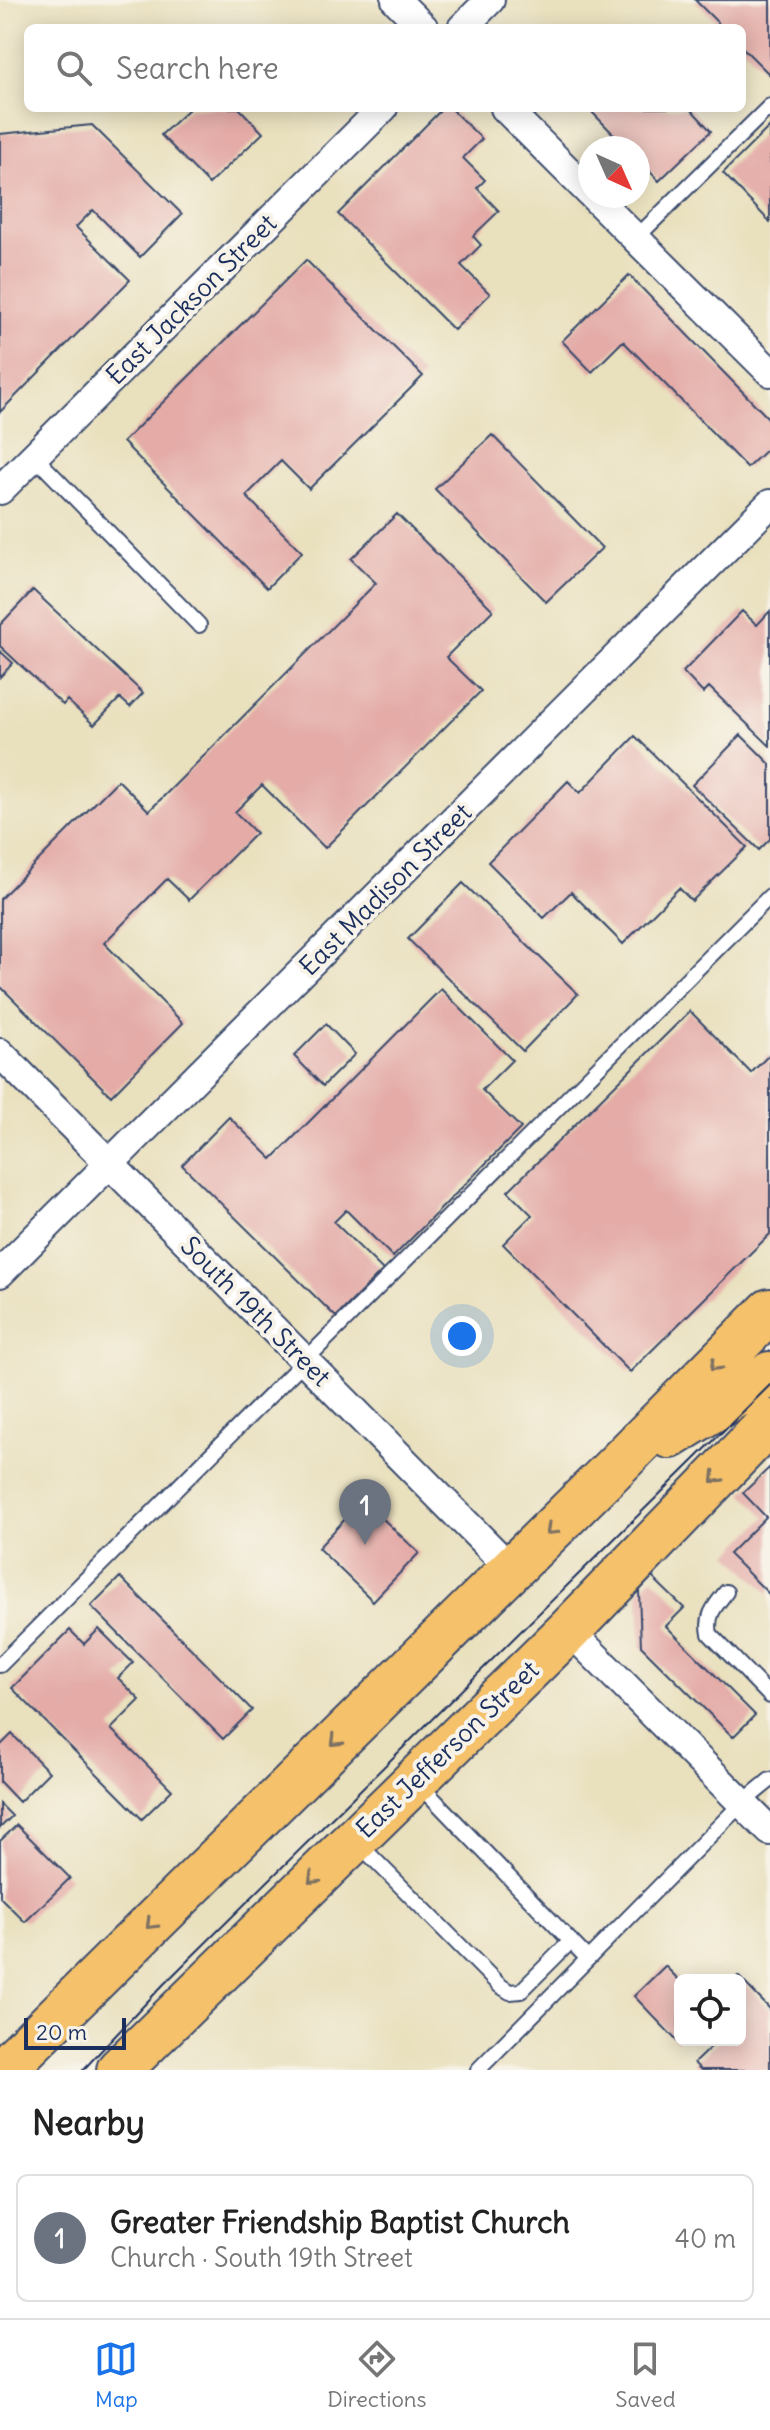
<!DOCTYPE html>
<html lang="en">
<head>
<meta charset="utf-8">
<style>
  :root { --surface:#fff; --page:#f2f2f2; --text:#222; --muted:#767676; --line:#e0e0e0; --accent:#1a73e8 }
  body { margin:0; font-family:Delius,sans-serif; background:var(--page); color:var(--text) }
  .controls { position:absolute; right:24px; bottom:24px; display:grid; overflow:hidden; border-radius:12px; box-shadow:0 4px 20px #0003 }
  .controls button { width:72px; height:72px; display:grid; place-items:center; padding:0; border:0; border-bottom:2px solid var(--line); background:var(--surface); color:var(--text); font:40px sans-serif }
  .compass { position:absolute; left:578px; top:136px; width:72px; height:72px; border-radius:50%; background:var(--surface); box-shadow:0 4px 20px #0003; rotate:135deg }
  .scale { position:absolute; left:24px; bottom:20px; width:102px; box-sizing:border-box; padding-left:8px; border:4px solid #1b2f5e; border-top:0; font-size:22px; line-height:28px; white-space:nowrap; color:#1b2f5e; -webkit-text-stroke:6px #f7f3e8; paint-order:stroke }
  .you { position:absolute; left:462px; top:1336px; width:28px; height:28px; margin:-20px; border:6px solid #fff; border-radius:50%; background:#1a73e8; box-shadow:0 0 0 12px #1a73e833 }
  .badge { display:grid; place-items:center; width:52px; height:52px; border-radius:50%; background:var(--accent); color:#fff; font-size:26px; font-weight:700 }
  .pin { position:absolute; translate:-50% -66px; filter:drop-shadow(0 2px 4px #0008) }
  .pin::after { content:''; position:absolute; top:42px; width:28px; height:24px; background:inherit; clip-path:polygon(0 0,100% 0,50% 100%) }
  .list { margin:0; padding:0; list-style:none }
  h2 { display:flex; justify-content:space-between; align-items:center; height:104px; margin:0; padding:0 32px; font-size:34px }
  h2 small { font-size:26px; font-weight:400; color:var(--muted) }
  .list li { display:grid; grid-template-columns:52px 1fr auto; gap:24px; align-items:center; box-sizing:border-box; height:128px; margin:0 16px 16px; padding:0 16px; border:2px solid var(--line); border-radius:12px }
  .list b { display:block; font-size:30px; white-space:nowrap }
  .list p { margin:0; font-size:26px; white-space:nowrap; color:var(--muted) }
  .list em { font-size:26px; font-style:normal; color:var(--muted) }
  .icon { flex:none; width:44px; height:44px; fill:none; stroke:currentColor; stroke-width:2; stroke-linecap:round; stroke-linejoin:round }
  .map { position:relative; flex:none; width:770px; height:2070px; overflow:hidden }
  .search { position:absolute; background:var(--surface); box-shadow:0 4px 20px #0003; left:24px; right:24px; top:24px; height:88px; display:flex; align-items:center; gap:20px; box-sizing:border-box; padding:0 28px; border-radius:12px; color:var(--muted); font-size:30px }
  .sheet { height:248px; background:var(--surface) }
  nav { display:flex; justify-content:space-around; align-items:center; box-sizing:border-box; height:112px; border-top:2px solid var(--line); background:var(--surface); font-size:22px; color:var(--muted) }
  nav a { display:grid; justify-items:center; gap:4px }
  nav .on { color:var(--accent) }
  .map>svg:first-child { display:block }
  .building { fill:#e4aba7 }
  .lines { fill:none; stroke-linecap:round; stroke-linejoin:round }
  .lane-casing { stroke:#3a4a6c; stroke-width:18 }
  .street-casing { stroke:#3a4a6c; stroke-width:32 }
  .primary-casing { stroke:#3a4a6c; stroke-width:48 }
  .lane { stroke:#fff; stroke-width:14 }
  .street { stroke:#fff; stroke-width:28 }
  .primary { stroke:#f5c16b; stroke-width:44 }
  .tram { stroke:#1b2f5e; stroke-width:2 }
  .oneway { stroke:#7d7164 }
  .labels { text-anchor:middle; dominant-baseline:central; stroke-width:8; stroke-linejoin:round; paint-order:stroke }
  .street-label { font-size:26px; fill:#1b2f5e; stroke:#f7f3e8 }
</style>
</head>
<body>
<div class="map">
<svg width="770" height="2070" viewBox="0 0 770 2070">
  <rect width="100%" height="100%" fill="#f7f3e8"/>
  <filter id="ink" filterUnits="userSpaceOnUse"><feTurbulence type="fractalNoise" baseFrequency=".0125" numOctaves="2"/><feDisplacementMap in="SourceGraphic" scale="16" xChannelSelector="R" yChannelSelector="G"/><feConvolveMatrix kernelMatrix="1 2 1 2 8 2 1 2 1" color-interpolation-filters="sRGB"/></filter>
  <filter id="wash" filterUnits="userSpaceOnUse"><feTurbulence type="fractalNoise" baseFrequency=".006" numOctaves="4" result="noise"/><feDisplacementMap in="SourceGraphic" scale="32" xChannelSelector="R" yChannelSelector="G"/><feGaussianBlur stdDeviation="1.8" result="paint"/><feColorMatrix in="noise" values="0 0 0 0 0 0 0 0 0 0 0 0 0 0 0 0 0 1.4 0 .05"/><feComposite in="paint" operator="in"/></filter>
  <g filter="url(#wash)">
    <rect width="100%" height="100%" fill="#e9e0bd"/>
    <g id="blocks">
      <path class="building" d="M695,0H770V75L742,47V28H723Z
        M190,108H239L263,133L209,184L161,135Z
        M443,108H450L482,139L463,158L485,180L477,188L499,211L473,236L481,245L461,265L490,294L454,330L338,214Z
        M588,108H690L711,131L659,181L638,159V148H627Z
        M92,125L182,214L140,257L93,210L76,227L130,280L0,412V134Z
        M770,126V222L723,173Z
        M306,260L423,376L309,489L281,461L246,496L302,552L267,588L123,442Z
        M629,275L770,420V446L747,468L623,341L592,372L562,341Z
        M492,435L602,548L546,602L435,489Z
        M397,514L493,610L446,657L481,691L325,848L262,785L235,812L256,833L189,900L167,879L104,943L183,1023L111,1096L0,986V899L118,780L149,811L376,583L351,559Z
        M33,590L143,693L130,707L120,698L94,725L67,700L63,705L0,646V625Z
        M742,611L757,625L770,611V746L709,687L703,693L683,672Z
        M0,651L13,663L0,677Z
        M741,735L770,764V839L759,850L692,785Z
        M635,736L747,847L692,901L679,888L623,944L571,892L544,918L488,862L568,781L580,793Z
        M463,883L578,994L523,1051L408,939Z
        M441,989L512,1060L482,1090L521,1128L393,1257L346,1210L334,1222L383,1270L336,1317L182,1165L229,1117L272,1159Z
        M690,1011L751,1073L770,1054V1234L630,1372L503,1244L532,1215L508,1191Z
        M326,1024L355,1054L323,1086L294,1056Z
        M770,1467V1595L729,1554L766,1517L743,1493Z
        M363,1500L419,1553L373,1601L318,1548Z
        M120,1577L252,1710L223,1739L91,1606Z
        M652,1577L684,1608L666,1626L755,1715L733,1737L641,1646L639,1591Z
        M99,1629L133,1663L118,1678L140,1700L111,1729L172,1790L142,1819L12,1688L70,1630L84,1644Z
        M12,1734L49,1772L19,1802L0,1782V1746Z
        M0,1804L12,1816L0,1828Z
        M17,1825L70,1878L25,1922L0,1897V1841Z
        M665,1966L680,1981L678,2042L634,1996Z
        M738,1976L770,2009V2070H701L694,2063L718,2040H740V1980H734Z"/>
    </g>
  </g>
  <g filter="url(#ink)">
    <use href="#blocks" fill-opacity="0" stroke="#3a4a6c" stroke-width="2"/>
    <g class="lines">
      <defs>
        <path id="lane" d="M636,238L770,106
          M34,456L199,625
          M726,1592C715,1606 706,1615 710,1634L770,1696
          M0,1665L770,896
          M419,1784L588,1959
          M357,1842L499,1985L510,1992L521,1991L571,1941
          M478,2070L742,1803L770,1780"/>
        <path id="street" d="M396,0L424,28
          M462,28L490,0
          M505,108L590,193
          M593,196L770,372
          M0,490L383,108
          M0,1053L511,1569
          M0,1273L770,504
          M569,1630L770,1831"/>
        <path id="primary" d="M670,1436L770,1374
          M3,2070L607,1475L770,1311
          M119,2070L569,1630L770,1422"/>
      </defs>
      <use href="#lane" class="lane-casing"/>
      <use href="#street" class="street-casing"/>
      <use href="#primary" class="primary-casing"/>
      <use href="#lane" class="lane"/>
      <use href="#street" class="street"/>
      <use href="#primary" class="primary"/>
      <path class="tram" d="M83,2070L163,1985L770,1385"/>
    </g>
    <defs><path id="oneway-chevron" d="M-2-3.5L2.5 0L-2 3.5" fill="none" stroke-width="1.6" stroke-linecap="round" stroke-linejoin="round" transform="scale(2)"/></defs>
    <g class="oneway">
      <use href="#oneway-chevron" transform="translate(715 1366) rotate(135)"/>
      <use href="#oneway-chevron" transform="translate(716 1478) rotate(134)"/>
      <use href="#oneway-chevron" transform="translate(551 1530) rotate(136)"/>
      <use href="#oneway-chevron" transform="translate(336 1741) rotate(135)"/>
      <use href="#oneway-chevron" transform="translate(313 1879) rotate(136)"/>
      <use href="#oneway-chevron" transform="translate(151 1924) rotate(135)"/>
    </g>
  </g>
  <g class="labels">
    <g class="street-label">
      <text transform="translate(191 299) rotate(-45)">East Jackson Street</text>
      <text transform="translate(385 889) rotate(-45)">East Madison Street</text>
      <text transform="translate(256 1311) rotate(45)">South 19th Street</text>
      <text transform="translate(447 1749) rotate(-44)">East Jefferson Street</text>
    </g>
  </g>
</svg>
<div class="controls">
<button><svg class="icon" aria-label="locate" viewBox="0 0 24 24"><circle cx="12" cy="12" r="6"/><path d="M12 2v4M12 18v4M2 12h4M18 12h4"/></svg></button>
</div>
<svg class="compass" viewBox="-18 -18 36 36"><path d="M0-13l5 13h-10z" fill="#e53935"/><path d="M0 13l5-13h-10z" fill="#767676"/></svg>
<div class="scale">20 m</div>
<div class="you"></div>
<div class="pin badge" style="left:365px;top:1545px;background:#6b7280">1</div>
<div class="search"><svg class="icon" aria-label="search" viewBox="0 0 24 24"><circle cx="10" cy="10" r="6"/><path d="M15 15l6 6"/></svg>Search here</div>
</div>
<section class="sheet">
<h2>Nearby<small></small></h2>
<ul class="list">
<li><span class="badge" style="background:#6b7280">1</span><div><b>Greater Friendship Baptist Church</b><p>Church · South 19th Street</p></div><em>40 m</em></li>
</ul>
</section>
<nav>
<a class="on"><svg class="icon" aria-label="map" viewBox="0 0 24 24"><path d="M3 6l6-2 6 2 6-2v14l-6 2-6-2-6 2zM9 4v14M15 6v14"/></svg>Map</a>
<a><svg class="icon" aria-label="directions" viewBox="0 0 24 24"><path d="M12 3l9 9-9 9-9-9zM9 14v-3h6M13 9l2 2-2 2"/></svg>Directions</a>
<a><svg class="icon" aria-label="saved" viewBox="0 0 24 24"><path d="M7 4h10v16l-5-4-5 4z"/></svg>Saved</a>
</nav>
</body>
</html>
